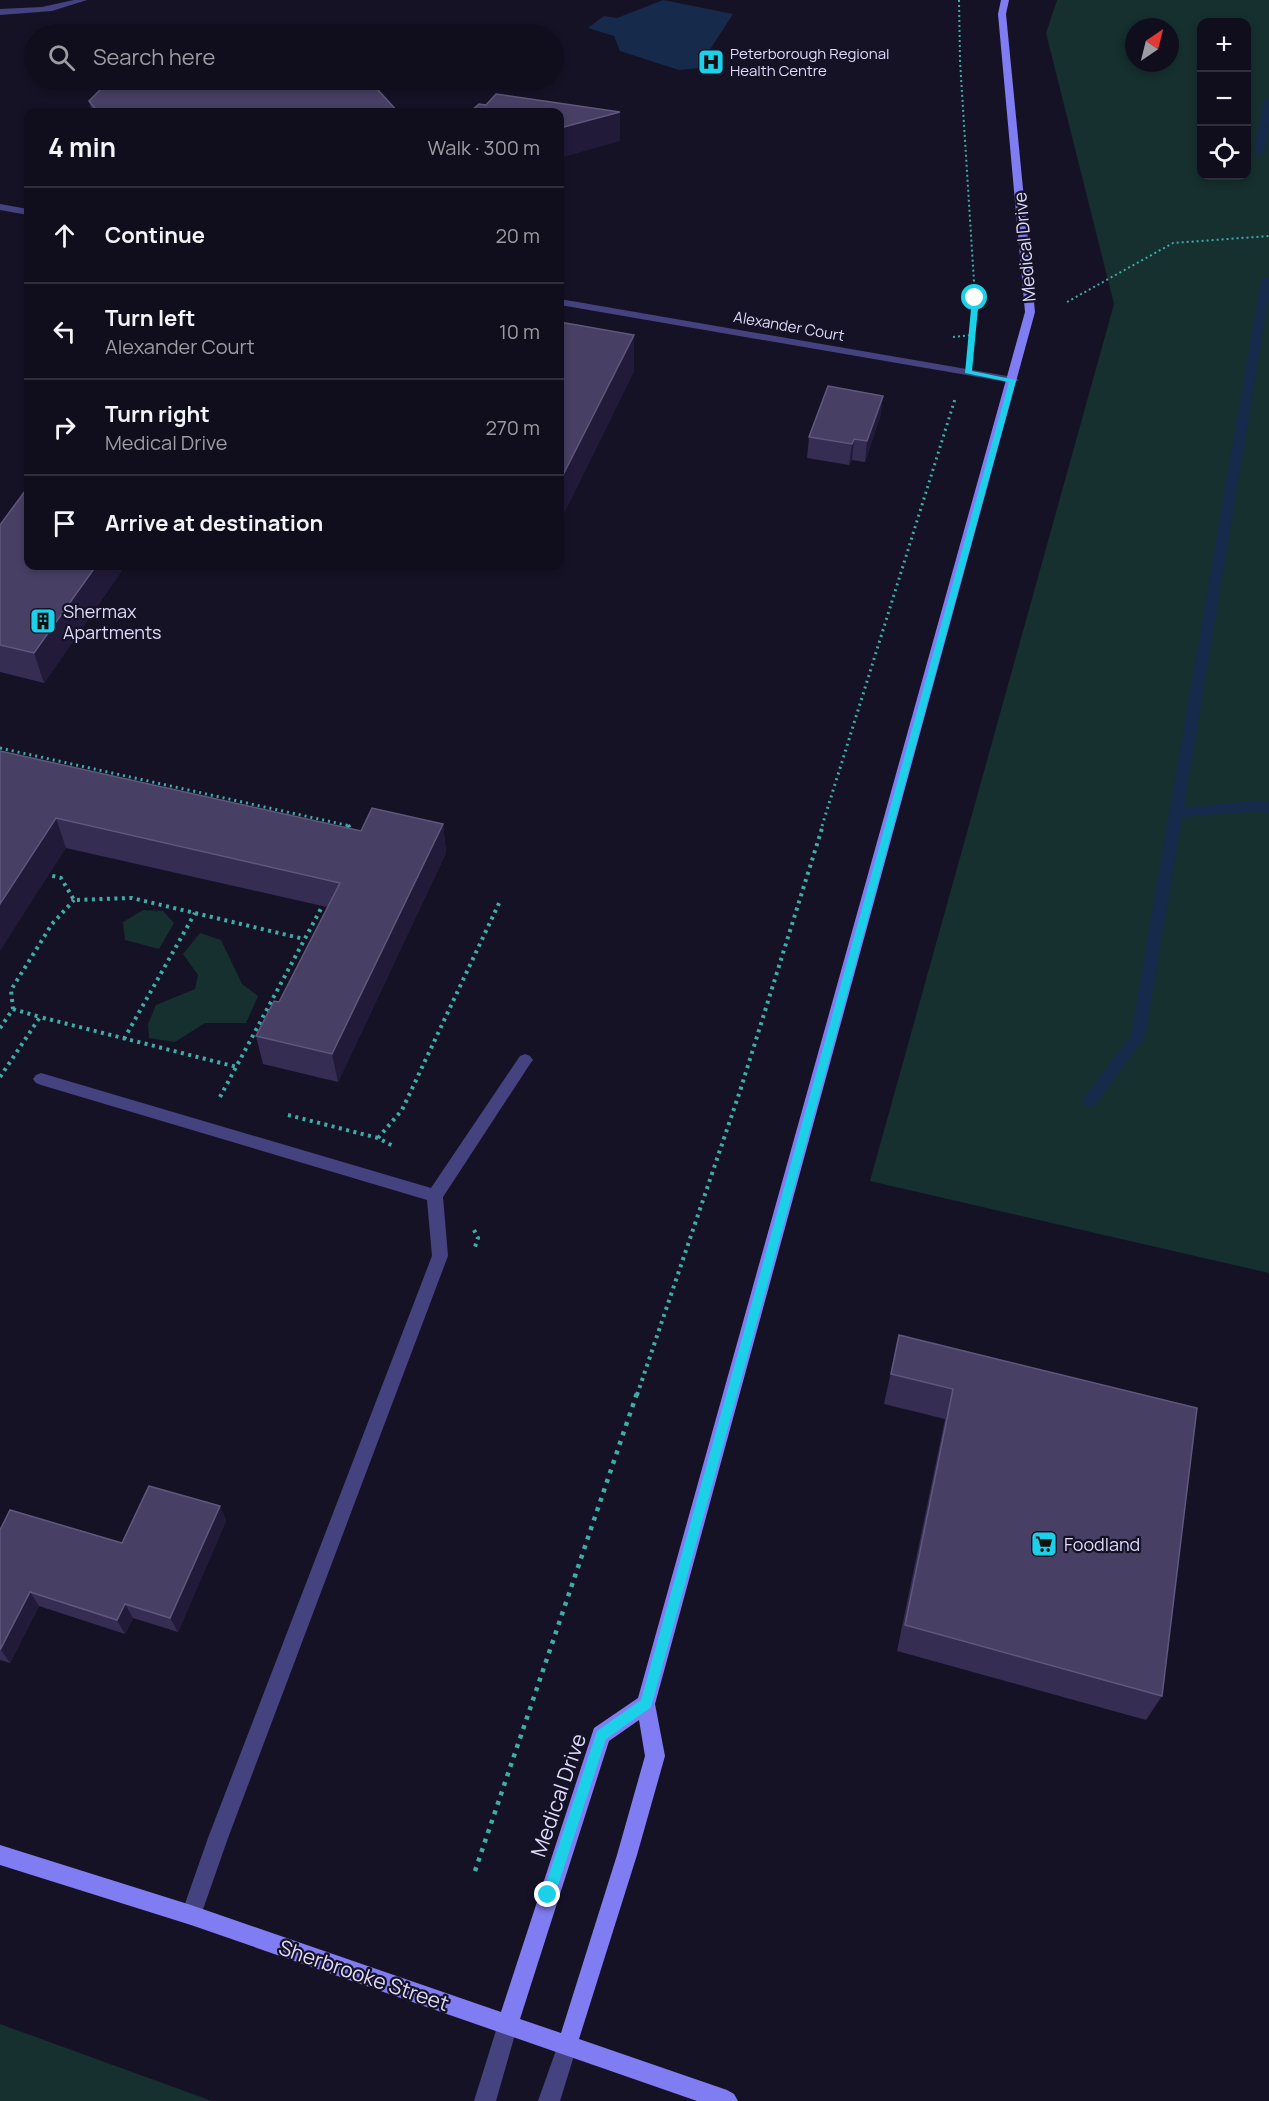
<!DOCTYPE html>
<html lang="en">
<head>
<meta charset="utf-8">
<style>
  :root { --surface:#100e1c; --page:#191725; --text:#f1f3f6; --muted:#9c9ca3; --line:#302e3b }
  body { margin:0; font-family:Manrope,sans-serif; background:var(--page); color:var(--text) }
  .controls { position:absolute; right:18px; top:18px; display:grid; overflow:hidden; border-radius:12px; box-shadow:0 3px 9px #0003 }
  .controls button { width:54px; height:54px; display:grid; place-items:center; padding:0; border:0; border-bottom:2px solid var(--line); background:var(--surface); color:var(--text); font:30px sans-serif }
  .compass { position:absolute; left:1125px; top:18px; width:54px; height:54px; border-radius:50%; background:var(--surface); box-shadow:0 3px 9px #0003; rotate:35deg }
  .stop { position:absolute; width:18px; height:18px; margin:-14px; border:4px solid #1bd0e7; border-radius:50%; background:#fff }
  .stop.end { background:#1bd0e7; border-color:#fff; box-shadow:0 2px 6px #0008 }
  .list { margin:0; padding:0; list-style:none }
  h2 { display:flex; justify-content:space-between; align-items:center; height:78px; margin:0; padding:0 24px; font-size:26px }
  h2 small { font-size:20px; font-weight:400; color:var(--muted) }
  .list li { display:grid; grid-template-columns:39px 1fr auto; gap:18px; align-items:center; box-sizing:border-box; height:96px; padding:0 24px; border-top:2px solid var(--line) }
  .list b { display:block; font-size:22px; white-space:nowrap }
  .list p { margin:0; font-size:20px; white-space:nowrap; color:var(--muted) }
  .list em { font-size:20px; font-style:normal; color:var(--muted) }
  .icon { flex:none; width:33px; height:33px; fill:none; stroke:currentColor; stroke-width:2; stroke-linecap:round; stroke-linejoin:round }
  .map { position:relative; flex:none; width:1269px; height:2101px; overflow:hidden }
  .search { position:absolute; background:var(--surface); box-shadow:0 3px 9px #0003; left:24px; top:24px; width:540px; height:66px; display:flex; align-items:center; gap:15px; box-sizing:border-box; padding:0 21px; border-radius:33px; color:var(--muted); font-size:22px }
  .panel { position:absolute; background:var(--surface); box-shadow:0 3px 9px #0003; left:24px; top:108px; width:540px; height:462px; border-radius:12px }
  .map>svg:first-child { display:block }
  .green { fill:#162f2f; fill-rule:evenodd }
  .water { fill:#162a4c }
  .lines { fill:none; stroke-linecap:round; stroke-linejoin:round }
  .stream { fill:#162a4c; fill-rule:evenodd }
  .path-far3 { stroke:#3dada8; stroke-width:2; stroke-dasharray:2 3; stroke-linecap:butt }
  .path-far2 { stroke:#3dada8; stroke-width:3; stroke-dasharray:2 4; stroke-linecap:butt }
  .path-far1 { stroke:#3dada8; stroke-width:4; stroke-dasharray:3 4.5; stroke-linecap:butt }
  .path { stroke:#3dada8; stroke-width:4.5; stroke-dasharray:4 6; stroke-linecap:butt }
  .service { fill:#454280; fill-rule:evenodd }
  .minor { fill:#454280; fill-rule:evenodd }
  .secondary { fill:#807cf1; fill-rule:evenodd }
  .wall { fill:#352d52 }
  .shaded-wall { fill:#211a39 }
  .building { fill:#474064; stroke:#5f587c; stroke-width:1.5 }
  .route { fill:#1bd0e7 }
  .labels { text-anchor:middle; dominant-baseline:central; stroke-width:4.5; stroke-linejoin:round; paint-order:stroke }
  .far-poi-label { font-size:15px; fill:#dfdbfb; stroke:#161226; text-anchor:start }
  .far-street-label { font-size:15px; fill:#dfdbfb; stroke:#161226 }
  .street-label { font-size:18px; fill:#dfdbfb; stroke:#161226 }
  .poi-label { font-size:18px; fill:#dfdbfb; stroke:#161226; text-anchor:start }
  .near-street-label { font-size:21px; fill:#dfdbfb; stroke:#161226 }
</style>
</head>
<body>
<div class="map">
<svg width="1269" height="2101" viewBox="0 0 1269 2101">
  <rect width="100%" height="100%" fill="#161226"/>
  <path class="green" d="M1057,0H1269V1273L870,1181L1114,304L1046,33ZM1202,22H1246V176H1202ZM1134,27H1170V63H1134Z
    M143,910L163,911L174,923L159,949L125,940L123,922Z
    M200,933L221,940L242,984L258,996L246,1023H205L175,1042L149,1038L148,1024L156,1005L195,989L198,975L183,954Z
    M0,2024L212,2101H0Z"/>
  <path class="water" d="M663,0L733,14L698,68L679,70L620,51L614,36L588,28L604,16L617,18Z"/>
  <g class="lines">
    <path class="stream" d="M1269,98V125L1264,152L1259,155L1254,152L1264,101Z
      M1266,277L1269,278V294L1184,807L1259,801L1269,803V813L1259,811L1182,817L1145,1037L1095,1105L1090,1107L1085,1105L1082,1101L1085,1097L1131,1035L1261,280Z"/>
    <path class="path-far3" d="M959,0L960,61L975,298L971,344
      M1067,302L1173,243L1269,236
      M953,337L972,335"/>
    <path class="path-far2" d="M0,748L350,826
      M822,826L955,399"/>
    <path class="path-far1" d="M348,825L352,832
      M45,874L61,878L74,900L132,898L304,939
      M13,1009L40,1017
      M0,1028L13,1009L11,990L52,924L74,900
      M124,1039L195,913
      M0,1077L40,1017L237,1067
      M220,1097L324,903
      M288,1115L378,1138L395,1147
      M378,1138L402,1110L501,899
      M474,1230L478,1238L475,1247
      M637,1395L740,1091L823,825"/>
    <path class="path" d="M475,1871L637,1393"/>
    <path class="service" d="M74,0H87L52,11L0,15V9L42,7Z
      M525,1054L530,1056L533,1060L530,1064L443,1197L448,1256L228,1838L201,1915L198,1922L191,1925L184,1922L181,1915L208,1838L432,1256L427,1200L41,1085L36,1083L33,1079L36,1075L41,1073L431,1188L520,1056Z
      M508,2014L515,2017L518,2024L496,2101H474L498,2024L501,2017Z
      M567,2036L574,2039L577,2046L560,2101H538L560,2039Z"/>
    <path class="minor" d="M0,204L28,209V215L0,210Z
      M560,299L1013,377L1019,380L1013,383L560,305Z"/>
    <path class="secondary" d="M1001,0H1009L1006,14L1035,312L655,1704L665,1756L637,1855L579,2039L727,2090L734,2094L738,2101H697L191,1925L0,1865V1845L191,1905L501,2012L594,1728L638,1698L1025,312L998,14ZM639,1720L645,1756L617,1855L561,2033L520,2019L609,1741Z"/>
  </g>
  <path class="wall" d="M89,101L398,112H92Z
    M883,396L880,417L865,462L852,460L849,465L807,458L809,437Z
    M0,525L28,566H125L44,683L0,672Z
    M0,751L361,831L443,824L446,853L338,1082L263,1064L256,1036L279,1002L327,907L66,848Z
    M899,1335L1197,1408L1162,1696L1146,1720L897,1651L945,1419L884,1404Z
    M220,1506L226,1521L178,1632L133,1618L125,1634L39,1606L10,1663L0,1660V1530L122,1543Z"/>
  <path class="shaded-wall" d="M620,112V141L560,158V128Z
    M634,335V372L560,522V481Z
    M883,396L880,417L865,462L867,441Z
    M854,439L852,460L849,465L852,444Z
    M96,566H125L44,683L34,653Z
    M56,818L66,848L0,951V904Z
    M443,824L446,853L338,1082L332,1054Z
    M220,1506L226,1521L178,1632L170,1618Z
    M30,1592L39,1606L10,1663L1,1650Z
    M125,1604L133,1618L125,1634L117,1620Z"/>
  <path class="building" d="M110,80H369L398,112H98L89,101Z
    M496,94L620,112L560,128V112H457L459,109L471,111L479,104L486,105Z
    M560,322L634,335L560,481Z
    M828,386L883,396L867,441L854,439L852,444L809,437Z
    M28,487V566H96L34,653L0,645V525Z
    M0,751L361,831L372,808L443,824L332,1054L256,1036L274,1001L279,1002L340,883L56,818L0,904Z
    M899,1335L1197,1408L1162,1696L905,1625L953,1389L891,1374Z
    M149,1486L220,1506L170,1618L125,1604L117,1620L30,1592L0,1650V1530L10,1510L122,1543Z"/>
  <path class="route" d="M975,296L979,298L972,371L1016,380L652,1704L650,1708L606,1739L555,1895L553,1900L548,1902L544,1900L542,1895L597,1731L641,1700L1009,382L965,373L972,298Z"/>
  <defs>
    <symbol id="hospital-square" viewBox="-11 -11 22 22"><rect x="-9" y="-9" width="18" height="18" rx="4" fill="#1bd0e7" stroke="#161226"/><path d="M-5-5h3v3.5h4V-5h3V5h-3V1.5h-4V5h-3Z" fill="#111"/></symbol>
    <symbol id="building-square" viewBox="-11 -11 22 22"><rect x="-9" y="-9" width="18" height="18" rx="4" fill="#1bd0e7" stroke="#161226"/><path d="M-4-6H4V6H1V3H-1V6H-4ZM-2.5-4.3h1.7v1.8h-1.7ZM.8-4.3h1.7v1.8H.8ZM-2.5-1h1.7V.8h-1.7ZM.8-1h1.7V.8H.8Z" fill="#111"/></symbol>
    <symbol id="supermarket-square" viewBox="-11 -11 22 22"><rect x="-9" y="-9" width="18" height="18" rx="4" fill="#1bd0e7" stroke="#161226"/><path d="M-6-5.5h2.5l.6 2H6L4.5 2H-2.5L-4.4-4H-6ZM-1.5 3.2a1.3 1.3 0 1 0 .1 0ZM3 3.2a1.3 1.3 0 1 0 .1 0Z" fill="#111"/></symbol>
  </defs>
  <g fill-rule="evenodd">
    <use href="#hospital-square" x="696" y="47" width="30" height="30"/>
    <use href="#building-square" x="28" y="606" width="30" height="30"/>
    <use href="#supermarket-square" x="1029" y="1529" width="30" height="30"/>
  </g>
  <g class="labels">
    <g class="far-poi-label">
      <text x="730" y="53">Peterborough Regional<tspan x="730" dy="17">Health Centre</tspan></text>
    </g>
    <g class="far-street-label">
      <text transform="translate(789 326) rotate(10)">Alexander Court</text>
    </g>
    <g class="street-label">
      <text transform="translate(1024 247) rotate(-95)">Medical Drive</text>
    </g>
    <g class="poi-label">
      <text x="63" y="611">Shermax<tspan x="63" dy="21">Apartments</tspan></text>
      <text x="1064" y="1544">Foodland</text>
    </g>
    <g class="near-street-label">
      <text transform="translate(558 1795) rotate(-71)">Medical Drive</text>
      <text transform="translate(364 1975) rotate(19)">Sherbrooke Street</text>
    </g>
  </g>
</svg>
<div class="controls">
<button>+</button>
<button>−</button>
<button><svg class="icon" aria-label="locate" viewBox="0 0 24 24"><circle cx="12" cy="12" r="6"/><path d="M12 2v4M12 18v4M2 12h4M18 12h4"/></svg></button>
</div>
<svg class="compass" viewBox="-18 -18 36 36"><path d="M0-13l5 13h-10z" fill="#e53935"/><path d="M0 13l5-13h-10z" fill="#9c9ca3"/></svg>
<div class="stop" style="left:975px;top:298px"></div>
<div class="stop end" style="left:548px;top:1895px"></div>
<div class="search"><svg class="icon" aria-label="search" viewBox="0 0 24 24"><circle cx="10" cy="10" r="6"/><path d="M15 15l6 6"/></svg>Search here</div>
<section class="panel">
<h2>4 min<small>Walk · 300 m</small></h2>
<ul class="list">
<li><svg class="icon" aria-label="ahead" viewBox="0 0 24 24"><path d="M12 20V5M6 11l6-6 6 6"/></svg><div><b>Continue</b></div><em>20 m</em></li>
<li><svg class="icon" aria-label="left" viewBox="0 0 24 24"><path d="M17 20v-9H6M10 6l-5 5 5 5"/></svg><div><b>Turn left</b><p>Alexander Court</p></div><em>10 m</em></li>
<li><svg class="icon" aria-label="right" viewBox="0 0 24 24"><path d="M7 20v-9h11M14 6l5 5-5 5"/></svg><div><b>Turn right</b><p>Medical Drive</p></div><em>270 m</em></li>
<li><svg class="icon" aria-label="arrive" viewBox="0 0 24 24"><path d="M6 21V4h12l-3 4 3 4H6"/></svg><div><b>Arrive at destination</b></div></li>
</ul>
</section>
</div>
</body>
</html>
